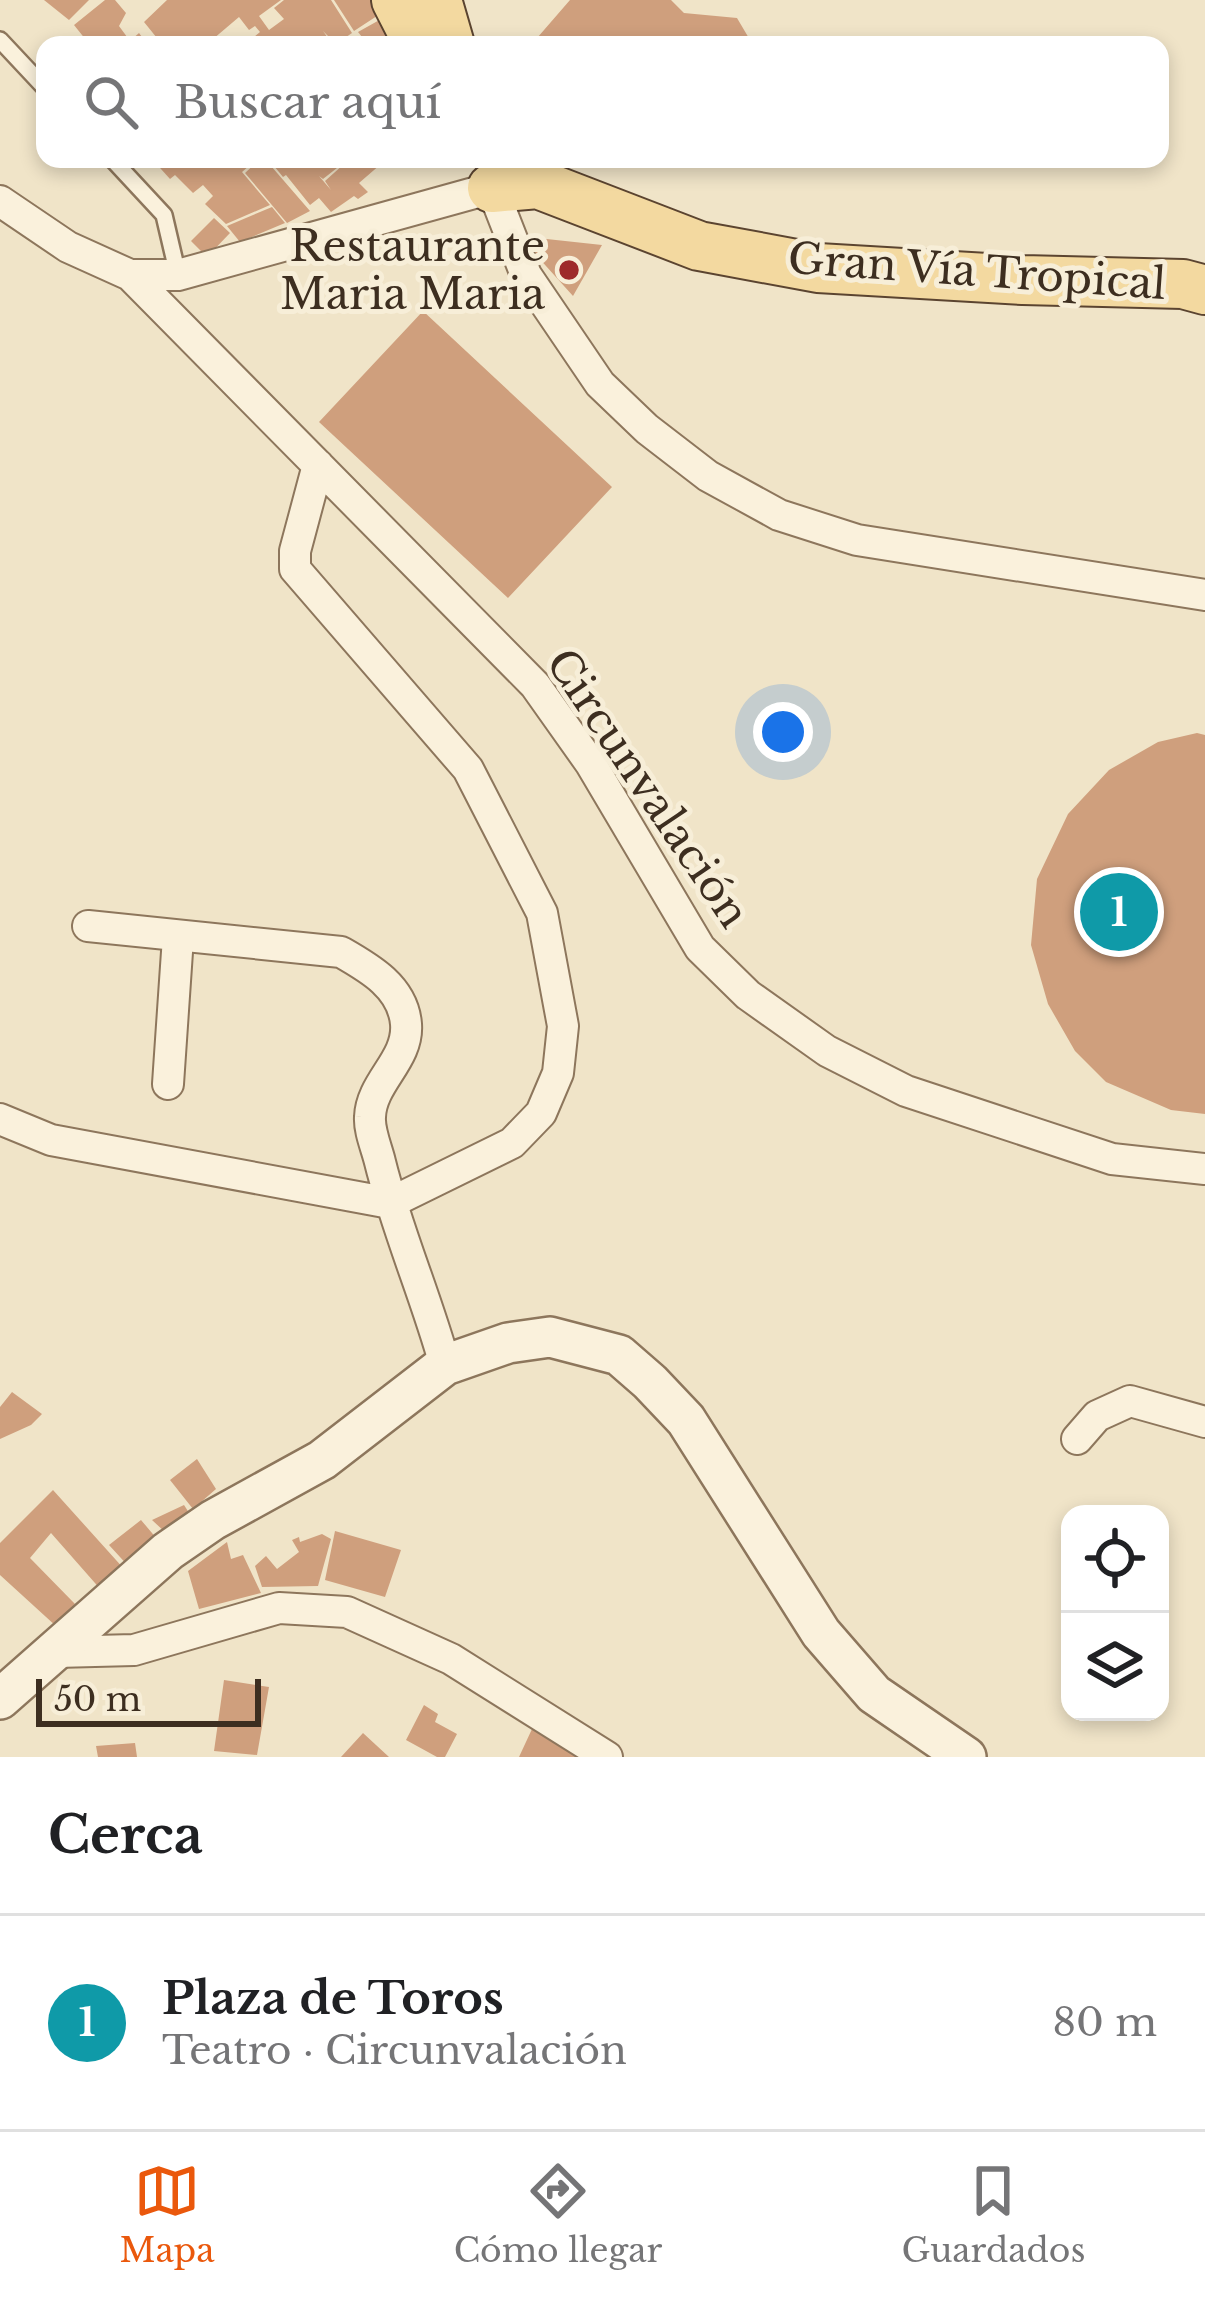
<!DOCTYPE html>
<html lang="es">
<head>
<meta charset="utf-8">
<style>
  :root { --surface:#fff; --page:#f2f2f2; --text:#202124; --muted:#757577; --line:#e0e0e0; --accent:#ea580c }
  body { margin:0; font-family:"Libre Baskerville",serif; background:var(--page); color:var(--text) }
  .controls { position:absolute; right:36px; bottom:36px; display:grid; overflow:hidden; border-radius:24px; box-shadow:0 6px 18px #0003 }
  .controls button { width:108px; height:108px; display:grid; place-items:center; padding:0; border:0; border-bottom:3px solid var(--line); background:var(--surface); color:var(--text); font:60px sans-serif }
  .scale { position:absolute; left:36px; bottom:30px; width:225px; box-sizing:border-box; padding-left:12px; border:6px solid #3d2e20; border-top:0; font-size:33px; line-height:42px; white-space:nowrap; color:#3d2e20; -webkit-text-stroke:9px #f7eed8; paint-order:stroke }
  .you { position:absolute; left:783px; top:732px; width:42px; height:42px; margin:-30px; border:9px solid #fff; border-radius:50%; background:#1a73e8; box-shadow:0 0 0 18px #1a73e833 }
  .badge { display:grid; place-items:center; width:78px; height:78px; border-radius:50%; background:var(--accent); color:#fff; font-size:39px; font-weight:700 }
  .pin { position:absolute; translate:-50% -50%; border:6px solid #fff; box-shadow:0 3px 12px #0006 }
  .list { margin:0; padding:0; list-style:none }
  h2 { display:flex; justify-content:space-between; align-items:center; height:156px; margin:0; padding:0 48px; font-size:51px }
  h2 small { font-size:39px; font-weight:400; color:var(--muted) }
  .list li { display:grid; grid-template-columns:78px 1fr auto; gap:36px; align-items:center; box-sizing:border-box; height:216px; padding:0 48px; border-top:3px solid var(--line) }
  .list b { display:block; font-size:45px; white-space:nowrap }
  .list p { margin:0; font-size:39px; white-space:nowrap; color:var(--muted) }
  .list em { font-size:39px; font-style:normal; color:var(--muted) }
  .icon { flex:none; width:66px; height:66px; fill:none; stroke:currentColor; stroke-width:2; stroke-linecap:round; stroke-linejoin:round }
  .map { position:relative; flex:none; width:1205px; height:1757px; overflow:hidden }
  .search { position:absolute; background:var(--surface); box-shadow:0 6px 18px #0003; left:36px; right:36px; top:36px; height:132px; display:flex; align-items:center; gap:30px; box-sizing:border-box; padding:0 42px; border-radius:24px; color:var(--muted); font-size:45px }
  .sheet { height:372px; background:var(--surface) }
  nav { display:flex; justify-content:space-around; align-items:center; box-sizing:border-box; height:168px; border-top:3px solid var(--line); background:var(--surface); font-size:33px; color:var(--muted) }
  nav a { display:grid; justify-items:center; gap:6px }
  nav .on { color:var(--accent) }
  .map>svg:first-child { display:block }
  .building { fill:#cf9f7d }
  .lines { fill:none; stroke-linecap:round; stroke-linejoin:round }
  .service-casing { stroke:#8d765c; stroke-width:20 }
  .minor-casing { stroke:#8d765c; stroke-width:34 }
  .tertiary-casing { stroke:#8d765c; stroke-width:44 }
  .primary-casing { stroke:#5b4430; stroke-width:52 }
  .service { stroke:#faf1dc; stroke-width:15 }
  .minor { stroke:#faf1dc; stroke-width:30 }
  .tertiary { stroke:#faf1dc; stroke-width:39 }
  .primary { stroke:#f3d9a0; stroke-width:48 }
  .poi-dot { fill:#9e2a2b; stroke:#f7eed8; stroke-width:4.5 }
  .labels { text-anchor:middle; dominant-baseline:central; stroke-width:10; stroke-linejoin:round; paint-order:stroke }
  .poi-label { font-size:42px; fill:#3d2e20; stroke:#f7eed8; text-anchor:end }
  .street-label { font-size:42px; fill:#3d2e20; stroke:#f7eed8 }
</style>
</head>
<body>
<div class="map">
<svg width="1205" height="1757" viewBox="0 0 1205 1757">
  <rect width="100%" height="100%" fill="#f0e4c8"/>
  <path class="building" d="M44,0H89L69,20Z
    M105,0H115L126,13L119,26L130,41L139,33L148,45H90L74,25Z
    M167,0H281L259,16L269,30L284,19L274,8L284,0H331L352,33L336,44L323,31L333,45H244L260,32L255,26L249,30L239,17L206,45H174L168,37L161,43L144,22Z
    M334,0H371L380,14L354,31Z
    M570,0H671L684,13L737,18L750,40L746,45H531Z
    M383,18L397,45H365L378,37L366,42L358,32Z
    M152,159H257L242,172L270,205L226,224L205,204L213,196L203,185L193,193L175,175L170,179Z
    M260,159H265L310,211L287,223L245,173Z
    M283,159H338L342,164L323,179L319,176L331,190L325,181L344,164L340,159H377L381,164L359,183L368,192L358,199L354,196L331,212L319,198L310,205L286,175L283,177L274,166Z
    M272,207L285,223L240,242L227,226Z
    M214,218L230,233L207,257L191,241Z
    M519,236L602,245L573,296Z
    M423,311L612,487L508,598L319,422Z
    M1197,733L1205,735V1114L1171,1110L1106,1082L1075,1051L1048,1004L1031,945L1037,879L1068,814L1109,770L1158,742Z
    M12,1392L42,1414L31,1425L0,1439V1407Z
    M197,1459L216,1489L193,1509L170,1480Z
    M53,1490L125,1570L102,1591L51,1533L30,1558L75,1604L57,1627L0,1575V1543Z
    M184,1505L193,1519L166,1533L152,1520Z
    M141,1520L163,1546L131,1569L109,1545Z
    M335,1531L401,1550L385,1597L325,1580Z
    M322,1534L331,1539L318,1586L262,1587L255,1566L266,1556L277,1569L299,1552L292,1540L299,1537L300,1542Z
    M227,1542L231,1559L243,1555L261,1593L199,1609L188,1571Z
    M224,1680L269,1687L257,1755L214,1751Z
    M424,1705L438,1714L435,1722L457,1734L445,1757H437L406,1740Z
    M532,1729L577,1757H519Z
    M363,1733L389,1757H341Z
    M135,1743L137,1757H98L96,1746Z"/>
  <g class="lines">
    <defs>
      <path id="service" d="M0,40L45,88
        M112,159L164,215L178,275"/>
      <path id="minor" d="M0,201L68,247L130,275H178L492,188L526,275L600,384L647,429L708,476L779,515L857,540L1205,595
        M130,275L535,685L591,764L700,948L748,995L827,1051L906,1091L1112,1159L1205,1169
        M318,465L295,551V569L468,769L542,913L563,1026L558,1073L541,1113L512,1143L390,1203
        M88,926L341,952C369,968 403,987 406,1024C409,1060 371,1082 370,1117C369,1131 377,1149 380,1162C397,1231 426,1296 445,1365
        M168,1084L178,937
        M0,1119L51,1140L390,1203
        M1077,1439L1097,1416L1130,1401L1205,1422
        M56,1652L134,1650L279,1608L347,1612L451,1659L607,1757"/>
      <path id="tertiary" d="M0,1699L168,1551L213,1520L322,1460L445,1365L508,1343L550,1337L619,1355L650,1382L686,1420L821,1633L874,1694L966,1757"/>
      <path id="primary" d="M396,0L419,45
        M437,0L450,45
        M492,188L538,184L699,246L818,268L1023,280L1183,284L1205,290"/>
    </defs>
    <use href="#service" class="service-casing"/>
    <use href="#minor" class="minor-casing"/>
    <use href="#tertiary" class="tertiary-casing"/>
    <use href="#primary" class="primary-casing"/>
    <use href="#service" class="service"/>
    <use href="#minor" class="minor"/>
    <use href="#tertiary" class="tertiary"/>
    <use href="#primary" class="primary"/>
  </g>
  <circle class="poi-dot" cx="569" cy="270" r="12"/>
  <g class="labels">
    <g class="poi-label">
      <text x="545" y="246">Restaurante<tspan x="545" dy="48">Maria Maria</tspan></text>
    </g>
    <g class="street-label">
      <text transform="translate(977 271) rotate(4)">Gran Vía Tropical</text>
      <text transform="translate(648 788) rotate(56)">Circunvalación</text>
    </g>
  </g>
</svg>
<div class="controls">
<button><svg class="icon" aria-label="locate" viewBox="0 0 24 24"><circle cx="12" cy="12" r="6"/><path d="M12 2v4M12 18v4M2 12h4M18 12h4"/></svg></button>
<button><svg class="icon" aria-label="layers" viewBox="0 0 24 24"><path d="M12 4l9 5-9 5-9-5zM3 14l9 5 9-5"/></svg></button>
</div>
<div class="scale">50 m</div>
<div class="you"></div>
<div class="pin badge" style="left:1119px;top:912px;background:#0f9aa8">1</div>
<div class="search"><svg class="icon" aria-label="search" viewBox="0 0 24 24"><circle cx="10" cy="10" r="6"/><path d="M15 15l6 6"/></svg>Buscar aquí</div>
</div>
<section class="sheet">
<h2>Cerca<small></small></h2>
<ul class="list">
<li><span class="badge" style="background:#0f9aa8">1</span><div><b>Plaza de Toros</b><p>Teatro · Circunvalación</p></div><em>80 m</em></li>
</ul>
</section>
<nav>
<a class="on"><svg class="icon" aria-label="map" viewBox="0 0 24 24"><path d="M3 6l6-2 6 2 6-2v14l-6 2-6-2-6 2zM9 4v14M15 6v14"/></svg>Mapa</a>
<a><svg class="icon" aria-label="directions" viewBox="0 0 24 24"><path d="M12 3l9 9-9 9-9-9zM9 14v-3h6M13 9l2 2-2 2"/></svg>Cómo llegar</a>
<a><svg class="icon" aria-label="saved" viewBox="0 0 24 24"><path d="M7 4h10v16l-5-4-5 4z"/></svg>Guardados</a>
</nav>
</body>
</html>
